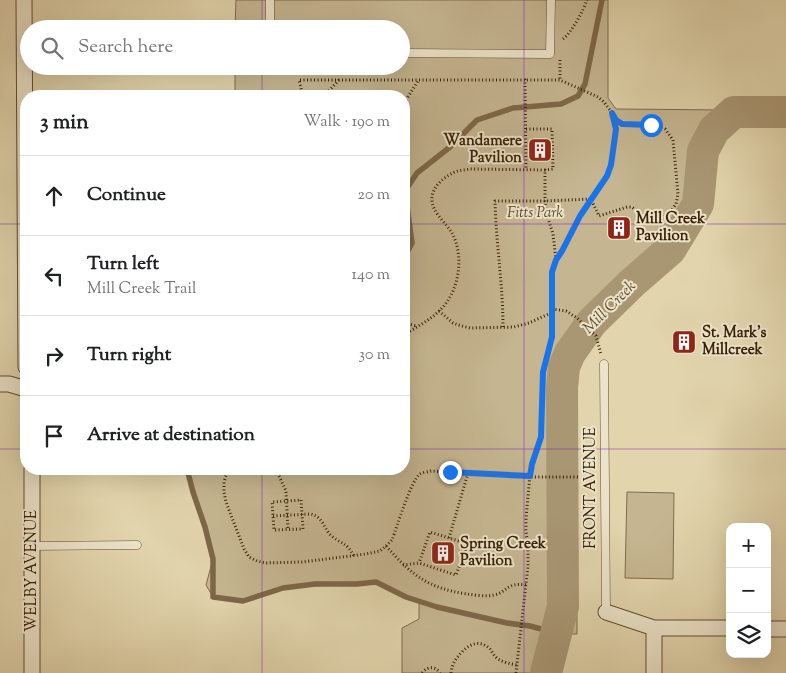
<!DOCTYPE html>
<html lang="en">
<head>
<meta charset="utf-8">
<style>
  :root { --surface:#fff; --page:#f2f2f2; --text:#202124; --muted:#757577; --line:#e0e0e0 }
  body { margin:0; font-family:"Sorts Mill Goudy",serif; background:var(--page); color:var(--text) }
  .controls { position:absolute; right:15px; bottom:15px; display:grid; overflow:hidden; border-radius:10px; box-shadow:0 5px 20px #0002 }
  .controls button { width:45px; height:45px; display:grid; place-items:center; padding:0; border:0; border-bottom:1px solid var(--line); background:var(--surface); color:var(--text); font:25px sans-serif }
  .stop { position:absolute; width:15px; height:15px; margin:-11px; border:4px solid #1a73e8; border-radius:50%; background:#fff }
  .stop.end { background:#1a73e8; border-color:#fff; box-shadow:0 1px 5px #0008 }
  .list { margin:0; padding:0; list-style:none }
  h2 { display:flex; justify-content:space-between; align-items:center; height:65px; margin:0; padding:0 20px; font-size:21px }
  h2 small { font-size:16px; font-weight:400; color:var(--muted) }
  .list li { display:grid; grid-template-columns:32px 1fr auto; gap:15px; align-items:center; box-sizing:border-box; height:80px; padding:0 20px; border-top:1px solid var(--line) }
  .list b { display:block; font-size:19px; white-space:nowrap }
  .list p { margin:0; font-size:16px; white-space:nowrap; color:var(--muted) }
  .list em { font-size:16px; font-style:normal; color:var(--muted) }
  .icon { flex:none; width:28px; height:28px; fill:none; stroke:currentColor; stroke-width:2; stroke-linecap:round; stroke-linejoin:round }
  .map { position:relative; flex:none; width:786px; height:673px; overflow:hidden }
  .search { position:absolute; background:var(--surface); box-shadow:0 5px 20px #0002; left:20px; top:20px; width:390px; height:55px; display:flex; align-items:center; gap:12px; box-sizing:border-box; padding:0 18px; border-radius:28px; color:var(--muted); font-size:19px }
  .panel { position:absolute; background:var(--surface); box-shadow:0 5px 20px #0002; left:20px; top:90px; width:390px; height:385px; border-radius:20px }
  .map>svg:first-child { display:block }
  .green { fill:#c5b691; stroke:#806b4c }
  .lines { fill:none; stroke-linecap:round; stroke-linejoin:round }
  .stream { stroke:#7d6748; stroke-width:5.5 }
  .river { stroke:#a99774; stroke-width:32 }
  .lane-casing { stroke:#644d30; stroke-width:9 }
  .street-casing { stroke:#644d30; stroke-width:17 }
  .path { stroke:#3a2006; stroke-width:3; stroke-dasharray:1 2.5; stroke-linecap:butt }
  .lane { stroke:#ece4ca; stroke-width:8 }
  .street { stroke:#ece4ca; stroke-width:15 }
  .route { stroke:#1a73e8; stroke-width:6 }
  .grid { fill:none; stroke:#7b2cbf; stroke-width:1; stroke-opacity:0.55 }
  .labels { text-anchor:middle; dominant-baseline:central; stroke-width:4; stroke-linejoin:round; paint-order:stroke }
  .poi-label { font-size:15px; font-weight:bold; fill:#3a2006; stroke:#ece4ca; text-anchor:start }
  .park-label { font-size:15px; font-style:italic; fill:#5d4629; stroke:#ece4ca }
  .street-label { font-size:15px; fill:#3a2006; stroke:#ece4ca }
  .water-label { font-size:16px; font-style:italic; fill:#614a2c; stroke:#ece4ca }
</style>
</head>
<body>
<div class="map">
<svg width="786" height="673" viewBox="0 0 786 673">
  <rect width="100%" height="100%" fill="#e2d5ad"/>
  <filter id="stains"><feTurbulence type="fractalNoise" baseFrequency=".004" numOctaves="4"/><feColorMatrix values="0 0 0 0 .2 0 0 0 0 .09 0 0 0 0 .02 0 0 0 .5 -.17"/></filter>
  <radialGradient id="worn" r=".72"><stop offset=".6" stop-color="#630" stop-opacity="0"/><stop offset="1" stop-color="#630" stop-opacity=".3"/></radialGradient>
  <path class="green" d="M236,0H608V98L616,109L730,110L720,121L710,154L703,208L674,257L648,282L595,339L580,359L576,380L577,634H561L559,673H402V628L419,619V601L376,582L283,588L243,601L213,597L206,585L213,559L205,527L193,492L187,469H404V96H235V66H401V29H235Z
    M627,492L674,493L673,579L625,578Z"/>
  <g class="lines">
    <path class="stream" d="M404,258L412,243L405,191L417,173L450,147L477,120L513,108L561,104L578,96L585,84L602,0
      M187,469L193,492L205,527L213,559V597L243,601L283,588L315,584H357L376,582L406,597L437,607L507,623L530,626L556,633"/>
    <path class="river" d="M546,673L563,606L562,388L564,367L570,353L592,322L632,283L670,250L698,204L703,151L714,130L734,112H786"/>
    <defs>
      <path id="lane" d="M270,0V29
        M401,53L550,54L551,0
        M604,364L606,612
        M33,546L137,545"/>
      <path id="street" d="M24,0L26,367
        M0,384H9L26,389
        M32,469V673
        M606,612L654,628H730
        M767,629H786
        M654,673V628"/>
    </defs>
    <use href="#lane" class="lane-casing"/>
    <use href="#street" class="street-casing"/>
    <path class="path" d="M563,39C572,32 583,11 587,0
      M560,60V80
      M303,96L299,80H525L526,170
      M324,96L339,80
      M404,103L418,81
      M526,129H552L553,169L545,170
      M552,309L566,311L577,318L596,336L601,354
      M439,311L453,323L462,326L470,328L514,327L529,323L553,312
      M404,323L417,326
      M503,327C503,285 496,243 495,201H545L591,199L599,216L627,207H632L636,210L641,214L650,218L664,217L671,211L676,204L678,194L673,140L665,129L651,125L622,124L616,120L614,117
      M404,335C416,327 429,321 439,311C459,293 465,257 452,233C446,223 433,213 432,201C430,187 447,174 458,171C462,170 466,170 470,169L545,170V201L546,212L553,234L556,260
      M228,469L224,482V492L226,502L244,549L249,557L257,561L265,563L302,562L366,554L380,551L386,546L392,540C397,527 411,480 420,474C423,472 428,472 431,471L530,477H580
      M279,469V476L286,491L288,530
      M301,500L303,529L274,530L272,502Z
      M273,516L311,514C324,517 324,531 333,537C343,545 346,542 354,556
      M449,538L468,473
      M386,546C412,575 427,588 467,594C475,595 486,597 494,595C508,592 506,582 526,585
      M403,565L419,563L456,575L468,544L430,532L419,563
      M422,673C428,666 435,666 440,673
      M451,673C452,664 456,658 462,652C470,643 481,640 490,649C492,652 494,656 498,659C503,662 510,664 517,665
      M516,673L528,566V550L526,530V518L531,464L541,437L543,372L552,337V272L556,260L563,251L580,216L607,176L611,165L615,129L612,113L604,102L598,97L560,80H525"/>
    <use href="#lane" class="lane"/>
    <use href="#street" class="street"/>
  </g>
  <g class="lines">
    <path class="route" d="M450,472L530,476L532,464L541,437L543,372L552,337V272L556,260L562,251L580,216L607,176L611,165L616,129L612,113L616,120L622,124L651,125"/>
  </g>
  <path class="grid" d="M262,0V29M524,0V673M262,66V96M0,224H26M404,224H786M0,449H26M404,449H786M262,469V673"/>
  <defs>
    <symbol id="building-square" viewBox="-11 -11 22 22"><rect x="-9" y="-9" width="18" height="18" rx="4" fill="#8f2418" stroke="#ece4ca"/><path d="M-4-6H4V6H1V3H-1V6H-4ZM-2.5-4.3h1.7v1.8h-1.7ZM.8-4.3h1.7v1.8H.8ZM-2.5-1h1.7V.8h-1.7ZM.8-1h1.7V.8H.8Z" fill="#fff"/></symbol>
  </defs>
  <g fill-rule="evenodd">
    <use href="#building-square" x="526" y="136" width="28" height="28"/>
    <use href="#building-square" x="605" y="214" width="28" height="28"/>
    <use href="#building-square" x="670" y="328" width="28" height="28"/>
    <use href="#building-square" x="429" y="539" width="28" height="28"/>
  </g>
  <g class="labels">
    <g class="poi-label">
      <text x="522" y="141" text-anchor="end">Wandamere<tspan x="522" dy="17">Pavilion</tspan></text>
      <text x="636" y="219">Mill Creek<tspan x="636" dy="17">Pavilion</tspan></text>
      <text x="702" y="333">St. Mark's<tspan x="702" dy="17">Millcreek</tspan></text>
      <text x="460" y="544">Spring Creek<tspan x="460" dy="17">Pavilion</tspan></text>
    </g>
    <g class="park-label">
      <text x="535" y="213">Fitts Park</text>
    </g>
    <g class="street-label">
      <text transform="translate(591 488) rotate(-90)">FRONT AVENUE</text>
      <text transform="translate(32 571) rotate(-90)">WELBY AVENUE</text>
    </g>
    <g class="water-label">
      <text transform="translate(610 308) rotate(-45)">Mill Creek</text>
    </g>
  </g>
  <rect width="100%" height="100%" filter="url(#stains)"/>
  <rect width="100%" height="100%" fill="url(#worn)"/>
</svg>
<div class="controls">
<button>+</button>
<button>−</button>
<button><svg class="icon" aria-label="layers" viewBox="0 0 24 24"><path d="M12 4l9 5-9 5-9-5zM3 14l9 5 9-5"/></svg></button>
</div>
<div class="stop" style="left:651px;top:125px"></div>
<div class="stop end" style="left:450px;top:472px"></div>
<div class="search"><svg class="icon" aria-label="search" viewBox="0 0 24 24"><circle cx="10" cy="10" r="6"/><path d="M15 15l6 6"/></svg>Search here</div>
<section class="panel">
<h2>3 min<small>Walk · 190 m</small></h2>
<ul class="list">
<li><svg class="icon" aria-label="ahead" viewBox="0 0 24 24"><path d="M12 20V5M6 11l6-6 6 6"/></svg><div><b>Continue</b></div><em>20 m</em></li>
<li><svg class="icon" aria-label="left" viewBox="0 0 24 24"><path d="M17 20v-9H6M10 6l-5 5 5 5"/></svg><div><b>Turn left</b><p>Mill Creek Trail</p></div><em>140 m</em></li>
<li><svg class="icon" aria-label="right" viewBox="0 0 24 24"><path d="M7 20v-9h11M14 6l5 5-5 5"/></svg><div><b>Turn right</b></div><em>30 m</em></li>
<li><svg class="icon" aria-label="arrive" viewBox="0 0 24 24"><path d="M6 21V4h12l-3 4 3 4H6"/></svg><div><b>Arrive at destination</b></div></li>
</ul>
</section>
</div>
</body>
</html>
